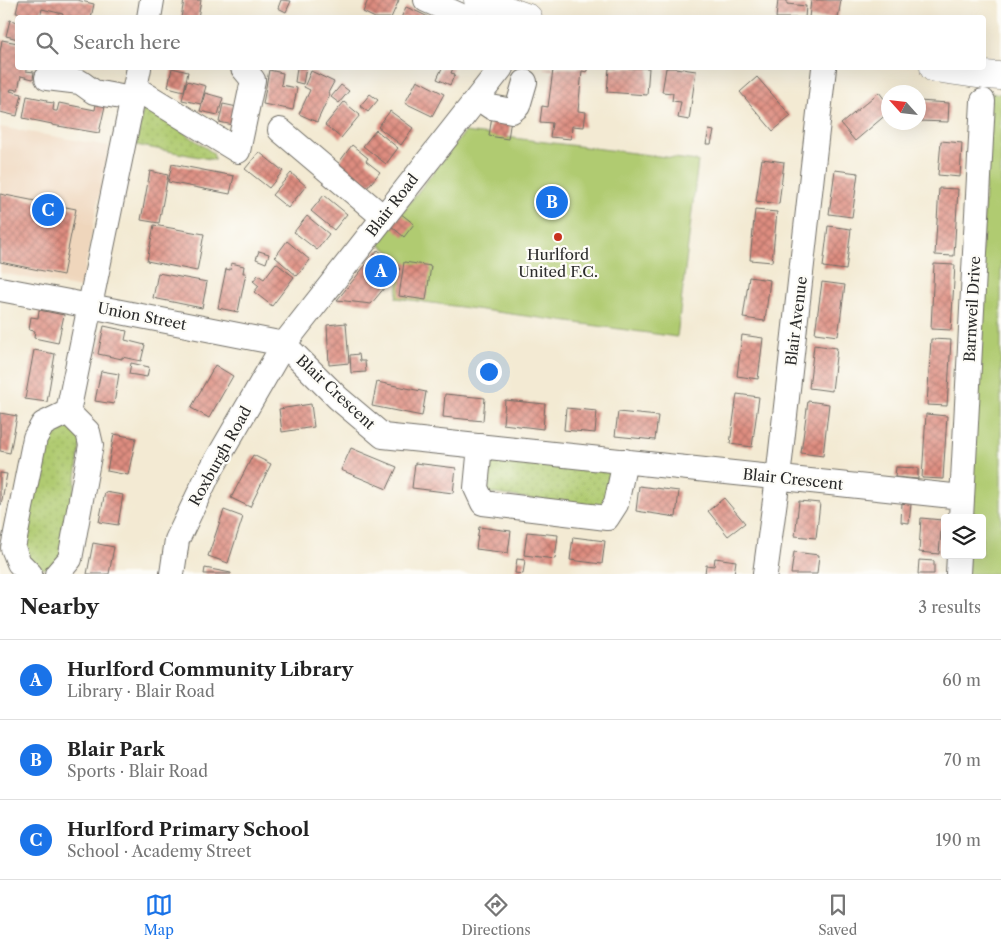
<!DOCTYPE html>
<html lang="en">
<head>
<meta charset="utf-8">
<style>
  :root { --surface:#fff; --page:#f2f2f2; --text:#222; --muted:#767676; --line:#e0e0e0; --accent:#1a73e8 }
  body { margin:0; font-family:"Libre Caslon Text",serif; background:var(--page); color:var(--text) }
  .controls { position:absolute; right:15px; bottom:15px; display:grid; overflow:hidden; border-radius:5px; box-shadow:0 5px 20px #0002 }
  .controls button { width:45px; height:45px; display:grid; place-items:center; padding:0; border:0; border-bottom:1px solid var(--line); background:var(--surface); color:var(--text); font:25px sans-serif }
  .compass { position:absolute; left:881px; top:85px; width:45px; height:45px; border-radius:50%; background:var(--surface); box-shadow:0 5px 20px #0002; rotate:297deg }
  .you { position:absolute; left:488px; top:371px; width:18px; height:18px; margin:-12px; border:4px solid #fff; border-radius:50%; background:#1a73e8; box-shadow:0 0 0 8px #1a73e833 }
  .badge { display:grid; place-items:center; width:32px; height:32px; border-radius:50%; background:var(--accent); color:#fff; font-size:16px; font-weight:700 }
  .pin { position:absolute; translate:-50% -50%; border:2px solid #fff; box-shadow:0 1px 5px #0006 }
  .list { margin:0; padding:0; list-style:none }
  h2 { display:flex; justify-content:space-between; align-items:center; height:65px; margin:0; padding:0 20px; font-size:21px }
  h2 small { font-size:16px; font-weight:400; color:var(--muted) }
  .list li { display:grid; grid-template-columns:32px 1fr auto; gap:15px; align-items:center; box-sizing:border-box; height:80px; padding:0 20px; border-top:1px solid var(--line) }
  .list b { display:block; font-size:19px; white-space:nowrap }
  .list p { margin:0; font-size:16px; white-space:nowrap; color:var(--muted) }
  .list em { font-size:16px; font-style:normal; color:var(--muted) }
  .icon { flex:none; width:28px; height:28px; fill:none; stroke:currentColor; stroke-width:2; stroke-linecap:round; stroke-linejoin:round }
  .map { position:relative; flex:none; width:1001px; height:574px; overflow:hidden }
  .search { position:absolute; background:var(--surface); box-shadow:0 5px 20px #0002; left:15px; right:15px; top:15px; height:55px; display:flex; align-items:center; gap:12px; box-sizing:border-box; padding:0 18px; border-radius:5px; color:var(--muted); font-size:19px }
  .sheet { height:305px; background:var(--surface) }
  nav { display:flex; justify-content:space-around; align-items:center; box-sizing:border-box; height:70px; border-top:1px solid var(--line); background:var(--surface); font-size:14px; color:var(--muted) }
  nav a { display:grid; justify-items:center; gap:2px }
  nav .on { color:var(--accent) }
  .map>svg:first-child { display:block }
  .built { fill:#efd6bc }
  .grass { fill:url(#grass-dots); stroke:#6e7b4e }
  .park { fill:#b0cb71; stroke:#6e7b4e }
  .building { fill:url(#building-cross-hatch) }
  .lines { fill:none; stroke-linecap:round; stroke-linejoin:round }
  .minor-casing { stroke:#716e66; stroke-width:26 }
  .major-casing { stroke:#716e66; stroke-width:29 }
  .minor { stroke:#fff; stroke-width:24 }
  .major { stroke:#fff; stroke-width:28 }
  .poi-dot { fill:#c8321e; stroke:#fdfcf7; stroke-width:2 }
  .labels { text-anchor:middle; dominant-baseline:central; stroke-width:4.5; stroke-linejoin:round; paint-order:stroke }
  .street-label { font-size:15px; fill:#2b2b2b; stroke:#fdfcf7 }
  .poi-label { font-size:15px; fill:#2b2b2b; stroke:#fdfcf7 }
</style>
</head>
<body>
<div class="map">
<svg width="1001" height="574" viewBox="0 0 1001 574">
  <defs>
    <pattern id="grass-dots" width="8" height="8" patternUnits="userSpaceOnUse" patternTransform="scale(1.25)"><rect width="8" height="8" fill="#b0cb71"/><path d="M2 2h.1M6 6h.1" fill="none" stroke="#98ae62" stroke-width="1.8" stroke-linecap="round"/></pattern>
    <pattern id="building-cross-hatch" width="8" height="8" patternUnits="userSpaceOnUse" patternTransform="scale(1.25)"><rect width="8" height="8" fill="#de8d80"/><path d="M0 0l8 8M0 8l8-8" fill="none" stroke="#b47369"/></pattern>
  </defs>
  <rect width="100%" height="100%" fill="#fdfcf7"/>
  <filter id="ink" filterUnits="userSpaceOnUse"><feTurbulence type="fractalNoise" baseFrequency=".02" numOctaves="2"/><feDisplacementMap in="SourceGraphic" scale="10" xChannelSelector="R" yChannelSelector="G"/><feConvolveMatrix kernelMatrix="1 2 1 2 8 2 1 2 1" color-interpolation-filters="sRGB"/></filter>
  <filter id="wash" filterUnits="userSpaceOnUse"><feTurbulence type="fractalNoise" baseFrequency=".0096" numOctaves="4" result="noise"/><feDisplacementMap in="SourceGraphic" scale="20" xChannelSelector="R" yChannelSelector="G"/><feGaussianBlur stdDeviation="1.12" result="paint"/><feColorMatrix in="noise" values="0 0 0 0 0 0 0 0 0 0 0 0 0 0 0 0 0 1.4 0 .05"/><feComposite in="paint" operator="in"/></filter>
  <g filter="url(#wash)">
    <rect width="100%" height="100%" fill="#f3ead3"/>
    <path class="built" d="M0,127L109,146L81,288L0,273Z"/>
    <path class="grass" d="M144,104L213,153L215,160L136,145Z
      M57,425L71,426L82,433L66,552L48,569L35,567L21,549L40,444Z
      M488,457L609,466L613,474L608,501L600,508L488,493L486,465Z"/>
    <path class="park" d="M990,93L1001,94V574H965L966,555H982V518H968Z
      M465,132L698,161L677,337L396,298L402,261L378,243Z"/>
    <g id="blocks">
      <path class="building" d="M19,0H77L94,4L91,18H62L63,14L42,9L40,18H18L19,13H16Z
        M184,0H201L198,18H181Z
        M281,0L291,1L286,12L278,8Z
        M368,0H399L391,18H375L363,12Z
        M778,0H787V4L806,6L805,18H776Z
        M811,0H841L838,18H809Z
        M406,7L418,12L430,18H401Z
        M10,20L18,22V39L6,36Z
        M2,40L18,43V68H26V71L34,72L33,79L21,76L18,90L11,89L10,91L22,94L17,116L0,112V52Z
        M172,68L188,72L184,91L168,87Z
        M297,68H306L303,84L295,82Z
        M442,68H453L451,73L455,74L450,85L437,79Z
        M544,68H587V72L582,71L578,111L586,112L584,127L572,126L571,139L550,137L552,123L540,122L542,106L548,107L553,70L544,69Z
        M609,68H649L647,95L607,92Z
        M666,68H675L696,71L689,120L678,118L681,102L672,101L673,93L662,92Z
        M269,70L283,73L281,85L297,88L293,110L263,104Z
        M311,71L334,82L328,93L330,94L317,122L299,114L310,90L304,87Z
        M757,77L791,116L773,131L740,92Z
        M417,80L444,94L432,116L405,103Z
        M187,81L206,86L201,104L182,100Z
        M341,85L349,91L339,103L331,97Z
        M879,92L888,104V113L855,141L841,124Z
        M205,93L223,98L218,115L200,111Z
        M370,94L378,100L368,112L360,106Z
        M27,96L47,100L46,102L54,103L53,110L55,111H57L59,103L95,110L96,104L105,106L99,133L52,125V124L23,118Z
        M918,101L949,103L948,122L918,121Z
        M344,102L360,115L341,138L325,125Z
        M223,104L242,108L238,126L219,122Z
        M390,111L413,128L401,145L378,127Z
        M492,116L511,119L508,139L489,136Z
        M376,130L398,148L386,164L363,146Z
        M709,130L714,131L711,144H706Z
        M941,141L962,143L960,177L938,175Z
        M352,145L368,158L366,161L380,172L367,188L337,165Z
        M259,152L283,171L269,188L245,169Z
        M762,159L784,162L779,204L756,201Z
        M172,164L234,176L230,194L168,182Z
        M835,170L858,173L852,217L829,214Z
        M150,171L168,175L159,223L141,220Z
        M291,173L306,186L288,208L272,195Z
        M939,188L958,189L954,256L935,255Z
        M0,194L76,209L63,275L0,262Z
        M324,195L347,214L334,230L311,211Z
        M755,210L777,212L772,262L750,260Z
        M400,213L414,224L404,237L390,225Z
        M307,216L329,234L317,250L294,232Z
        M154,225L204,234L197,271L147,261Z
        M828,226L851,229L846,270L823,267Z
        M287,241L310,260L297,276L275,257Z
        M378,250L400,269L371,304L337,300Z
        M259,251L269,254L266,263L256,259Z
        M404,262L431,266L426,300L399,296Z
        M231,263L244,266L243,273H246L238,312L218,308L226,269L230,270Z
        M276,263L294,277L272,306L254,292L259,286L253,281L258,275L264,279Z
        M934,264L955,265L951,330L931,329Z
        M158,273L207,282L202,308L153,298Z
        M749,277L770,280L765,321L743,318Z
        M822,282L845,285L838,336L815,333Z
        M39,310L64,315L58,343L34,338L35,331L29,330L31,317L38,318Z
        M346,323L349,363L329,365L327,325Z
        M104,326L127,331L125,340L145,345L141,361L122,357V359L98,354Z
        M742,335L763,338L758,379L737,376Z
        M931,339L951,340L947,406L927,405Z
        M814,345L837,348L832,391L809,388Z
        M34,350L55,354L47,402L25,399Z
        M359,354L360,361H365L366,372L351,373L350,355Z
        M131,363L149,367L147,377L129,374Z
        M215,365L233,376L209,418L191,408Z
        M101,371L119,374L114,404L95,401Z
        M377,382L426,392L422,416L372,406Z
        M445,394L485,398L483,421L443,417Z
        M737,394L759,397L752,447L730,444Z
        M505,400L545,404L543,429L503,424Z
        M808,401L829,404L823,456L801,453Z
        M311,404L314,427L282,432L279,409Z
        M566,408L597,411L595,433L564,430Z
        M618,412L658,416L655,440L615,436Z
        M0,413L17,416L10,453L0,451Z
        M926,414L947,416L943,479L922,478Z
        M114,434L136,438L128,475L107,471Z
        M351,448L397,467L387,489L341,470Z
        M253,455L271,464L250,507L231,498Z
        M415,463L456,468L453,493L412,488Z
        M896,467L918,468V479L895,477Z
        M0,473L7,474L1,505H0Z
        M639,486L679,491L676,517L636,511Z
        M105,492L123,495L118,525L99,522Z
        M724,498L745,523L728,536L708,511Z
        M799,501L820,503L816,538L795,536Z
        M902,503L911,504L909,523L901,522Z
        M224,510L243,517L228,563L208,556Z
        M921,518L942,520L939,554L919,552Z
        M479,527L511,531L508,553L476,549Z
        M527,532L558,535L555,559L524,555Z
        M573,537L605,541L602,564L570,560Z
        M93,543L114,547L109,574H87Z
        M794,552L819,555L817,574H791Z
        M715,558L736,561L734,574H705L706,565L714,566Z
        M517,559L525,560L523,574L515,573Z
        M919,560L934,561V574H918Z
        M205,568L231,573V574H204Z"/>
    </g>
  </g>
  <g filter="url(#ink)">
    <use href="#blocks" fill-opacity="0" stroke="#716e66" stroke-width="1"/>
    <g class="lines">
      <defs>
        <path id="minor" d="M426,0L466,18
          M149,18L152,0
          M47,78L80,82L94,92L132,99
          M135,88L238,151L253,80L243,68
          M478,98L491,107L512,111L518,106L525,82
          M280,130L383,217
          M0,289L90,306L284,344
          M284,344L338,398L383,436L962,497
          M480,446L476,488L483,503L607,518L616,504L625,461
          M961,518L983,101
          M30,574L19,563L13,548L35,438L43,424L68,412L139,68
          M57,574L70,559L91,445L88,432L68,412
          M172,574L177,540L208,475L284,344L501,68
          M765,574L778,478L824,68
          M958,574L959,555"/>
        <path id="major" d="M478,0L528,18
          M934,68L984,75L1001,76"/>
      </defs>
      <use href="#minor" class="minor-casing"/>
      <use href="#major" class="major-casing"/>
      <use href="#minor" class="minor"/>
      <use href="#major" class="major"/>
    </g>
  </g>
  <circle class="poi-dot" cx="558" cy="237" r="5"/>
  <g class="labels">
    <g class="street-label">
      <text transform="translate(392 205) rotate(-52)">Blair Road</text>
      <text transform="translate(972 309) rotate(-87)">Barnweil Drive</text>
      <text transform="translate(142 316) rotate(11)">Union Street</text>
      <text transform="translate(796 321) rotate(-83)">Blair Avenue</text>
      <text transform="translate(336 392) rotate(43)">Blair Crescent</text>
      <text transform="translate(220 456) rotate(-61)">Roxburgh Road</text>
      <text transform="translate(793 479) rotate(6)">Blair Crescent</text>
    </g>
    <g class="poi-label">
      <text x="558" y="254">Hurlford<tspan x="558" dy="17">United F.C.</tspan></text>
    </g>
  </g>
</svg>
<div class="controls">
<button><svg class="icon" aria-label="layers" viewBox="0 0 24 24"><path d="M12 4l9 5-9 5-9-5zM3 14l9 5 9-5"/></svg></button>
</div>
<svg class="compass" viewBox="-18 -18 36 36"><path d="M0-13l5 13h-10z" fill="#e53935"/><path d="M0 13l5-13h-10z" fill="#767676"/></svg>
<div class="you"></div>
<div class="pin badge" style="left:381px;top:271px">A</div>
<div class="pin badge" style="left:552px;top:202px">B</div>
<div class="pin badge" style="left:48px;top:210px">C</div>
<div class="search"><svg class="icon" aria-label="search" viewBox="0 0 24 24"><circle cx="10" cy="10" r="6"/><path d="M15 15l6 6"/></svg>Search here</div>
</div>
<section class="sheet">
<h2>Nearby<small>3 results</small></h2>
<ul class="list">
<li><span class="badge">A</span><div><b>Hurlford Community Library</b><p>Library · Blair Road</p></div><em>60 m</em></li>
<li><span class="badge">B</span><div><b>Blair Park</b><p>Sports · Blair Road</p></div><em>70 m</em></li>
<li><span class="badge">C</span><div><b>Hurlford Primary School</b><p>School · Academy Street</p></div><em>190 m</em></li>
</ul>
</section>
<nav>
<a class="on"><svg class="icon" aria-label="map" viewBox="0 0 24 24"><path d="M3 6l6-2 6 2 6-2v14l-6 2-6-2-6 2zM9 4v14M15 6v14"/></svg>Map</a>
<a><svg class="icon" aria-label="directions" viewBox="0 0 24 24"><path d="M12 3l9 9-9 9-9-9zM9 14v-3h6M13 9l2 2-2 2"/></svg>Directions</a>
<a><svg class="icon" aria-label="saved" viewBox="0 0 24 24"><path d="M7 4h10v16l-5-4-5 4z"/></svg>Saved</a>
</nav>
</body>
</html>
